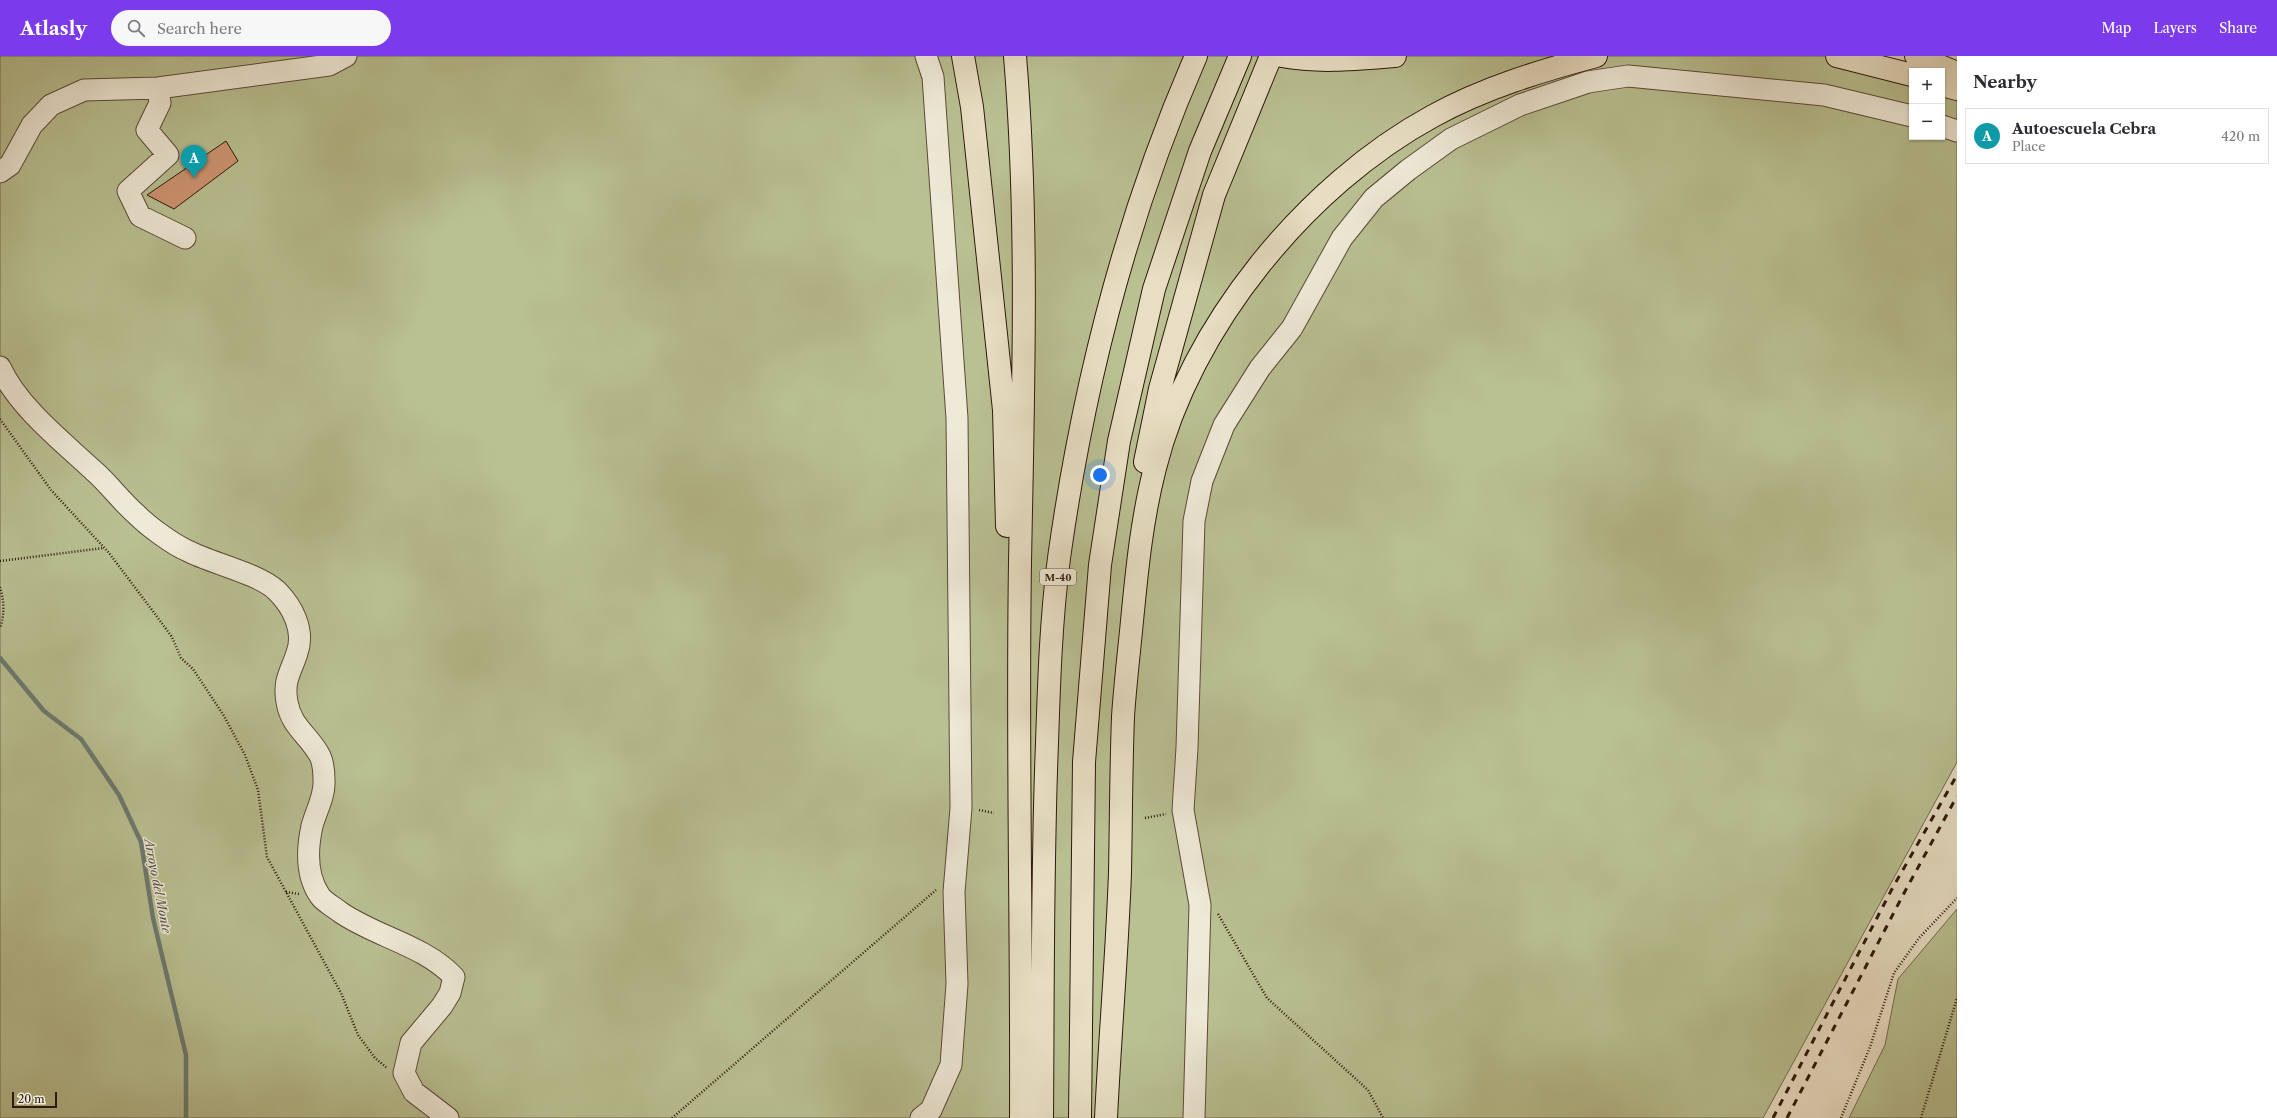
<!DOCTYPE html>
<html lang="en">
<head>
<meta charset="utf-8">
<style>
  :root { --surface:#fff; --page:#f7f7f7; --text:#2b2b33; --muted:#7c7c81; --line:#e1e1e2; --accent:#7c3aed }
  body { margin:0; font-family:"Libre Caslon Text",serif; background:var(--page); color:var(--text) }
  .controls { position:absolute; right:12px; top:12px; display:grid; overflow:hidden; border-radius:0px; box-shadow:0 1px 3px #0004 }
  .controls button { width:36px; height:36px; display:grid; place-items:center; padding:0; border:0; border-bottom:1px solid var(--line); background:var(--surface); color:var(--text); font:20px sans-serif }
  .scale { position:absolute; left:12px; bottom:10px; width:45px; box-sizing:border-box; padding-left:4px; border:2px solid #2d190a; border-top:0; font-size:11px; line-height:14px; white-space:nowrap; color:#2d190a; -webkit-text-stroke:3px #efead8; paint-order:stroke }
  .you { position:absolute; left:1100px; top:419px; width:14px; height:14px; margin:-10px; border:3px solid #fff; border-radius:50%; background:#1a73e8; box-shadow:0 0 0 6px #1a73e833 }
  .badge { display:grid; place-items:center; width:26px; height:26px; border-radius:50%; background:var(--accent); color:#fff; font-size:13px; font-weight:700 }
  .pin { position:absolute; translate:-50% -33px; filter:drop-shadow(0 1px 2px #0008) }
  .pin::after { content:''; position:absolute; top:21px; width:14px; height:12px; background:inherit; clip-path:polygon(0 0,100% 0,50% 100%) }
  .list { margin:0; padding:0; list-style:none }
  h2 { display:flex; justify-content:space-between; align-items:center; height:52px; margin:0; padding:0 16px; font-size:17px }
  h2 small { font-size:13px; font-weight:400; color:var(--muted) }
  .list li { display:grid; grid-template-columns:26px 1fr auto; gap:12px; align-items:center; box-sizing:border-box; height:56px; margin:0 8px 8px; padding:0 8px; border:1px solid var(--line); border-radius:0px }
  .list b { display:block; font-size:15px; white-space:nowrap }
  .list p { margin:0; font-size:13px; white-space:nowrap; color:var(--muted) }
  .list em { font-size:13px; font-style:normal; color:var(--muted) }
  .icon { flex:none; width:22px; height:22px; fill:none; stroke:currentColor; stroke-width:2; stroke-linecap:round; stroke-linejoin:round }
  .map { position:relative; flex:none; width:1957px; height:1062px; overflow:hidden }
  header { display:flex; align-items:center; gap:24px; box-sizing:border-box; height:56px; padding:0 20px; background:var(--accent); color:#fff }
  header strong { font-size:19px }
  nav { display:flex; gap:22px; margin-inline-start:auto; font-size:14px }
  .search { width:280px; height:36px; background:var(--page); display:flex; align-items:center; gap:10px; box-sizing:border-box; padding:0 14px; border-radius:22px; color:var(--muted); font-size:15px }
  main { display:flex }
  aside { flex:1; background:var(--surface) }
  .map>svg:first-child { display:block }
  .green { fill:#b9c092; stroke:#736c4e }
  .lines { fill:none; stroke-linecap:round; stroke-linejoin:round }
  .stream { stroke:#6d7b71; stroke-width:4.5 }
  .building { fill:#cd9571; stroke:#2d190a }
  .minor-casing { stroke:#5c4a38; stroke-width:23 }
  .highway-casing { stroke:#2d190a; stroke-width:24 }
  .path { stroke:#2d190a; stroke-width:2.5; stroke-dasharray:1 2; stroke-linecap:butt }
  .minor { stroke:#efead8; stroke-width:21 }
  .highway { stroke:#e7dec3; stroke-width:22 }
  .rail { stroke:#2d190a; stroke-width:3; stroke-dasharray:7 7; stroke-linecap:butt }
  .labels { text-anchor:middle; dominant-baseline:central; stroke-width:3; stroke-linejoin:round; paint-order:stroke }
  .shield { fill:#efead8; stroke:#675848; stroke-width:1 }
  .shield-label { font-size:10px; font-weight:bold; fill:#2d190a }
  .water-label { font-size:12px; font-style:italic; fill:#525246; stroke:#efead8 }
</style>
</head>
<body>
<header>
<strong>Atlasly</strong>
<div class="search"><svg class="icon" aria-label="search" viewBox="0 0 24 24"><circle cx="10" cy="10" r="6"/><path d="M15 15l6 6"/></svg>Search here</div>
<nav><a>Map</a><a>Layers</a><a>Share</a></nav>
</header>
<main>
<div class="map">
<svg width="1957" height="1062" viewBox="0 0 1957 1062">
  <rect width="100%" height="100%" fill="#e7dec3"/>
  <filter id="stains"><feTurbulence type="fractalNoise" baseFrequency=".005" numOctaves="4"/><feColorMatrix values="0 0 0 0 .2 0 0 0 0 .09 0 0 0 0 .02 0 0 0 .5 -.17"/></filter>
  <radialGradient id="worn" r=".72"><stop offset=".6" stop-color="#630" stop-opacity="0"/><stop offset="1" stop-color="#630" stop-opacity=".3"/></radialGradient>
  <path class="green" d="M0,0H1876L1912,19V81H1942V34L1957,42V706L1763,1062H0Z
    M1957,853V1062H1849L1885,989L1898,923Z"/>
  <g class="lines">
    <path class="stream" d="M0,602L44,655L81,683L119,739L141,786L153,862L186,999V1062"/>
  </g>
  <path class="building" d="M226,85L238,105L174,153L147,139Z"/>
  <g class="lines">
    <defs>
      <path id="minor" d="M158,32L160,47L147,74L168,99L128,135L140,160L185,182
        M1942,70L1957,75
        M0,116L10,109L32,69L51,49L84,34L158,32L329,9L346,0
        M0,311C18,351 63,386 94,415C109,428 121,445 136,458C148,470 172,488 188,495C211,507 260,518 277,535C293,551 305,575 297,597C291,616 283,624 287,646C291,671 309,679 320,700C323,706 324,718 324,725C325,740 316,755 312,770C307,793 306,820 320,840C324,846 334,851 340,856C376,881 424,889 454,921L450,937L442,950L411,987L404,1017L414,1036L448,1062
        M921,1062L931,1054L951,1009L957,928L954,836L961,752L957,362L933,21L926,0
        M1194,1062L1200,849L1183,754L1187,692L1194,465L1202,425L1224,369L1260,312L1292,272L1342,182L1374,142L1408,114L1451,83L1520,49L1588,26L1628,20L1824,39L1912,60"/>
      <path id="highway" d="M963,0L972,51L1004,354L1007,470
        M1015,0C1029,169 1023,338 1020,507C1017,692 1022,877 1021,1062
        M1282,0C1319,7 1357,3 1395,0
        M1837,0L1912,19
        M1916,0L1957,17
        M1942,29L1957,33
        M1145,406L1160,333L1214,139L1271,0
        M1042,1062C1043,937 1042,812 1047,687C1049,625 1051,563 1059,502C1083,330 1126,160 1196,0
        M1080,1062L1084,706L1100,509L1119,385L1154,233L1200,95L1240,0
        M1106,1062C1110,980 1117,898 1120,817C1121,765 1121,713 1123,661C1125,629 1129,597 1132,565C1137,513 1142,462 1155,412C1190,271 1306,129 1433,60C1484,32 1540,15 1596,0"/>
    </defs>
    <use href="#minor" class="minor-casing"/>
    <use href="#highway" class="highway-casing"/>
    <path class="path" d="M0,363L51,434L109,497L155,558L172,581L181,602L193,613L224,660L245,699L258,734L267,801L341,937L358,979L375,1002L387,1012
      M0,505L104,492
      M0,531C4,544 5,559 0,572
      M979,754L994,757
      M1145,762L1166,758
      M286,836L299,838
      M1218,858L1267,942L1368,1034L1383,1062
      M672,1062L936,834
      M1841,1062L1870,991L1894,917L1919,882L1957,842
      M1921,1062L1957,942"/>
    <use href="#minor" class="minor"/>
    <use href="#highway" class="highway"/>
    <path class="rail" d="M1773,1062L1892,833L1957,719
      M1787,1062L1903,839L1957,740"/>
  </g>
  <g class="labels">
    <rect class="shield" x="1040" y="513" width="36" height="16" rx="3"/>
    <g class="shield-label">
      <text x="1058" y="521">M-40</text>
    </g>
    <g class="water-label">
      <text transform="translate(158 830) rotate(79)">Arroyo del Monte</text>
    </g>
  </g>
  <rect width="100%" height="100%" filter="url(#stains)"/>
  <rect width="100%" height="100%" fill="url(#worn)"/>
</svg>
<div class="controls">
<button>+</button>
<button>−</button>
</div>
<div class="scale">20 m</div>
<div class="you"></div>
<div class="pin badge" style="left:194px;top:122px;background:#0f9aa8">A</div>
</div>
<aside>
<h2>Nearby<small></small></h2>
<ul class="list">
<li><span class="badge" style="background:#0f9aa8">A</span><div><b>Autoescuela Cebra</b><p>Place</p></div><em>420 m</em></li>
</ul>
</aside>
</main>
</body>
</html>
